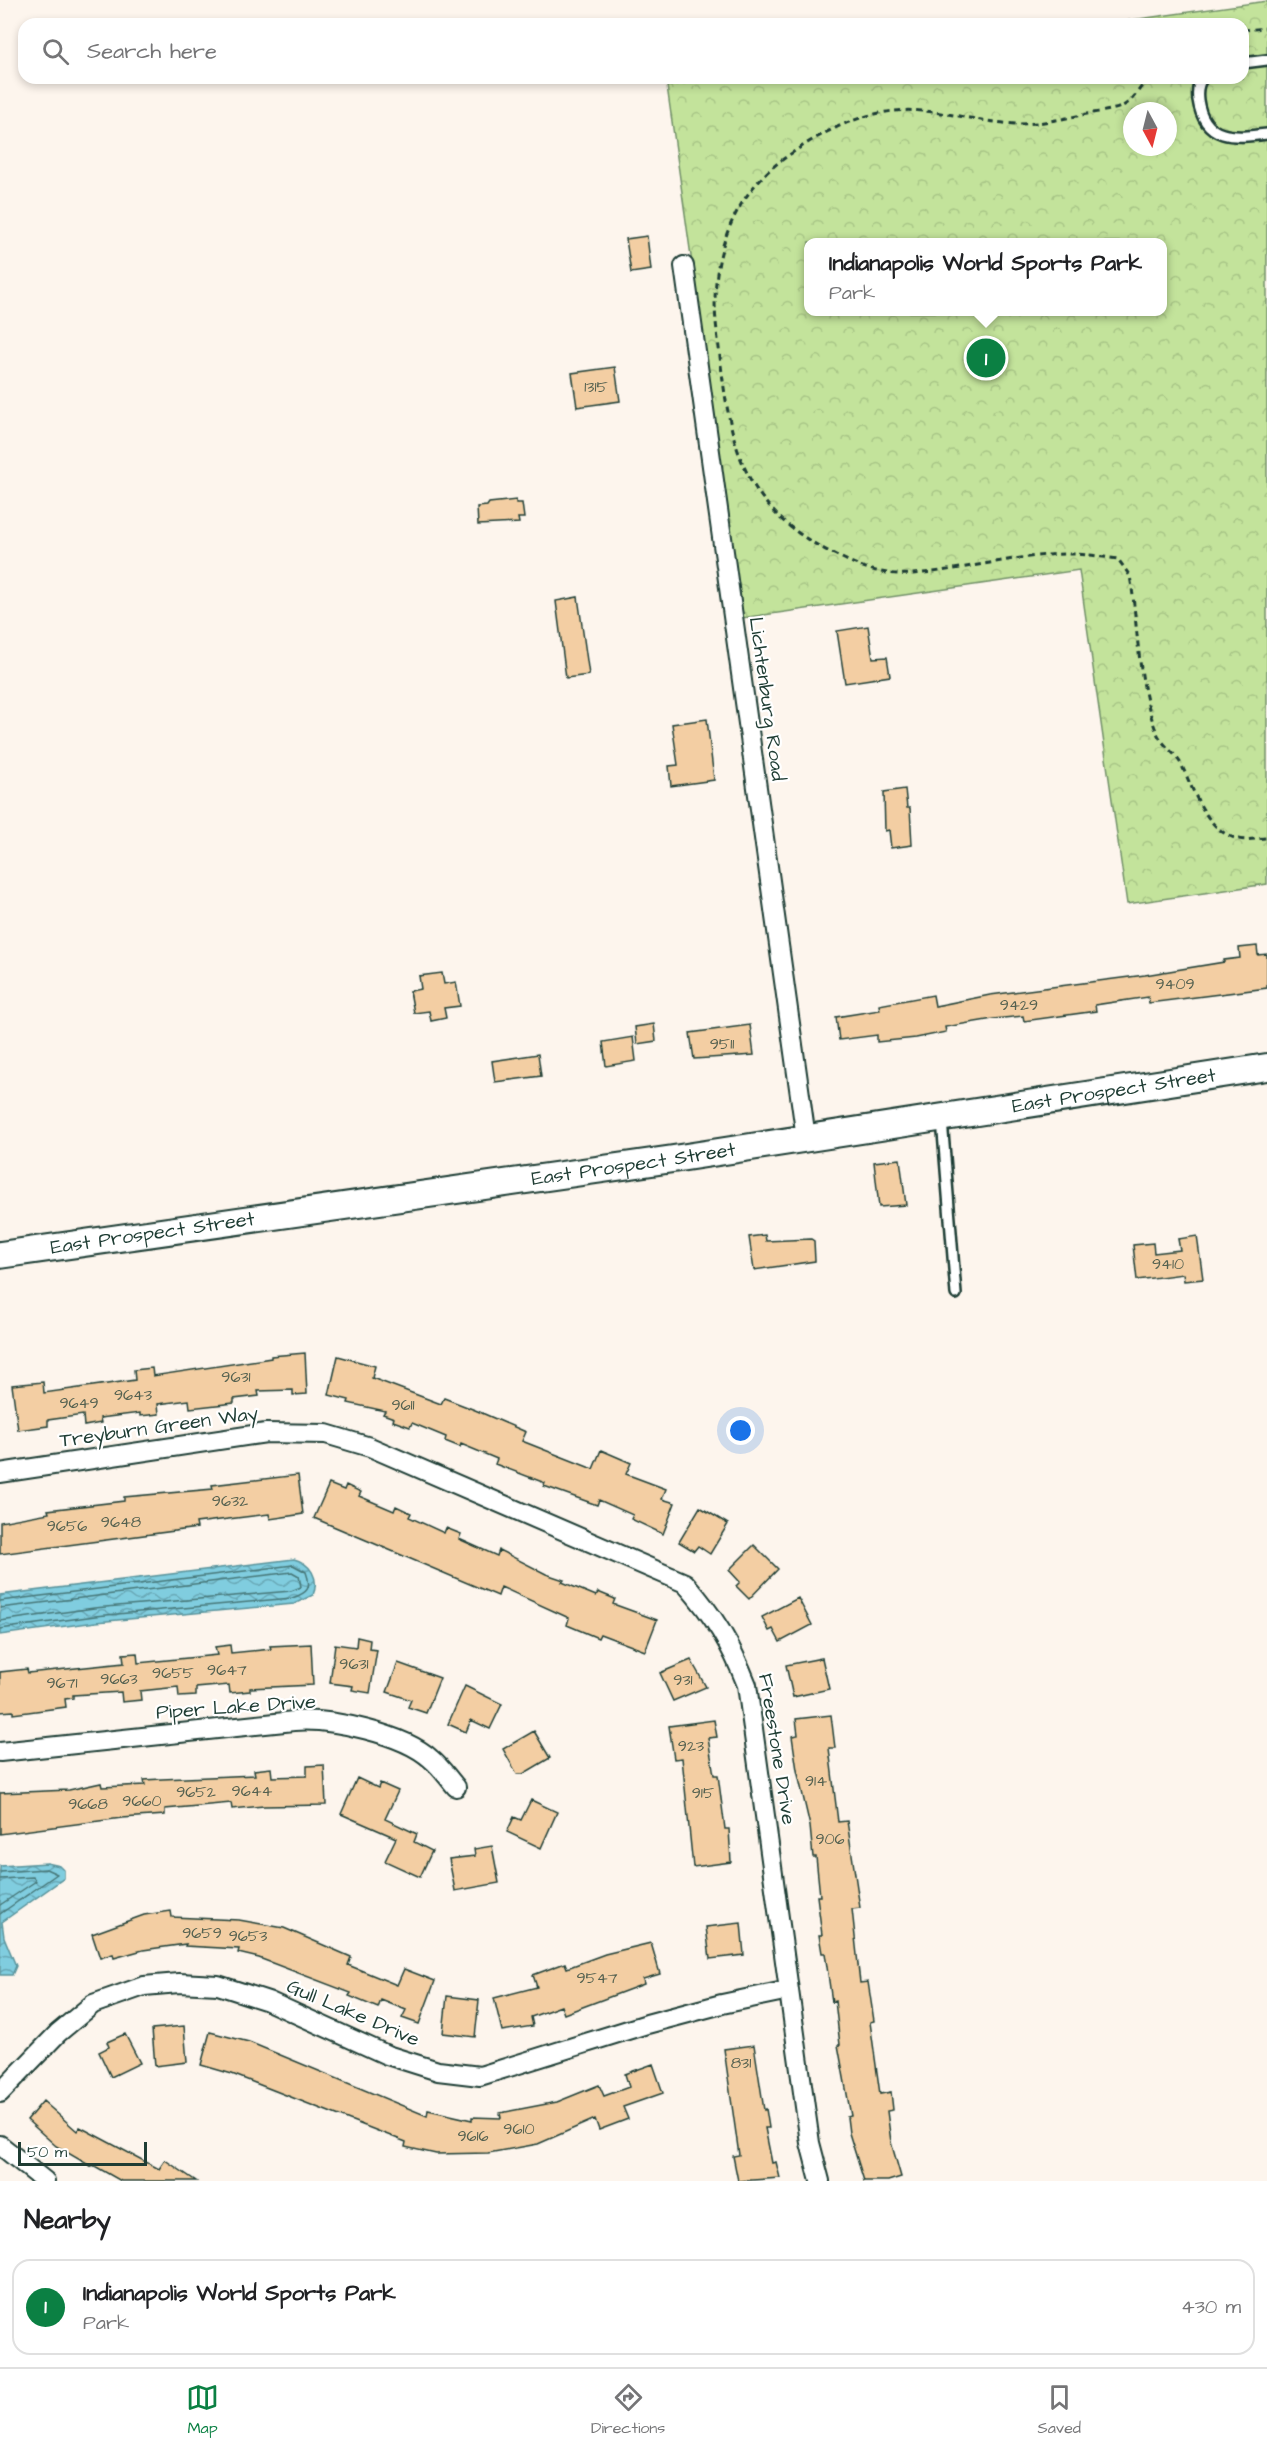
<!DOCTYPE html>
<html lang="en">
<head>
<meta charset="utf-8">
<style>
  :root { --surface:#fff; --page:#f2f2f2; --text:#202124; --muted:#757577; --line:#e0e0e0; --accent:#0b8043 }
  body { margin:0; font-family:"Architects Daughter",sans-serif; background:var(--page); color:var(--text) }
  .compass { position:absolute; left:1123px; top:102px; width:54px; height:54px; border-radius:50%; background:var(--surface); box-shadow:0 3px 9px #0003; rotate:173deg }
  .scale { position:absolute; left:18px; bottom:15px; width:129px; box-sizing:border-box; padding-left:6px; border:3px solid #1f3d34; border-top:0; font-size:16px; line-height:21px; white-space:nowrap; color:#1f3d34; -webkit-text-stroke:4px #fff; paint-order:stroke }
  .you { position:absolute; left:741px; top:1431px; width:21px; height:21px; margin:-15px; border:4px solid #fff; border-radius:50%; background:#1a73e8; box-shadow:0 0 0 9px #1a73e833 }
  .badge { display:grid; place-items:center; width:39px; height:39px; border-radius:50%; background:var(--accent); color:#fff; font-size:20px; font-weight:700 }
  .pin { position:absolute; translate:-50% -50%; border:3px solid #fff; box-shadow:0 2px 6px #0006 }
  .popup { position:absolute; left:804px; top:238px; width:363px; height:78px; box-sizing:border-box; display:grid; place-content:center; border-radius:12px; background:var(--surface); filter:drop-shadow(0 2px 4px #0005); font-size:20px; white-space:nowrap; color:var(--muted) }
  .popup b { font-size:22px; color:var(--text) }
  .popup::after { content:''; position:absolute; left:50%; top:100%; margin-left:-12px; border:12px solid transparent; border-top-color:var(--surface) }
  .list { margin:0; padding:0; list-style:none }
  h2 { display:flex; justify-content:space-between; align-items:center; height:78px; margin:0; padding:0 24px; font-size:26px }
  h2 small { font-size:20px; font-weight:400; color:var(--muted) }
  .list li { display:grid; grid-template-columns:39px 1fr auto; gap:18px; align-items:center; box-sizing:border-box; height:96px; margin:0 12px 12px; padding:0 12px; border:2px solid var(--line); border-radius:18px }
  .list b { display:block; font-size:22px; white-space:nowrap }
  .list p { margin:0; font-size:20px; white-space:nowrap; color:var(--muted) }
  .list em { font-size:20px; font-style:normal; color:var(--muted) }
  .icon { flex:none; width:33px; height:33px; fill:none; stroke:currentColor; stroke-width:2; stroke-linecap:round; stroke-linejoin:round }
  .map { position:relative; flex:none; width:1267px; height:2181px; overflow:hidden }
  .search { position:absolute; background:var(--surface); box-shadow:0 3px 9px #0003; left:18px; right:18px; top:18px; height:66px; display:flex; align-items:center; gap:15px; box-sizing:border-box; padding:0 21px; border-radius:18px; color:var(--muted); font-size:22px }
  .sheet { height:186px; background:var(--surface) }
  nav { display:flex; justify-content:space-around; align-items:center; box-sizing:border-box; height:84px; border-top:2px solid var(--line); background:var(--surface); font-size:16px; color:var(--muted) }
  nav a { display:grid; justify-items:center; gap:3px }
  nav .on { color:var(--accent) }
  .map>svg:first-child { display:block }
  .forest { fill:url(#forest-crowns); stroke:#719068; stroke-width:1.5; fill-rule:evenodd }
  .water { fill:url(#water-waves); stroke:#59939b; stroke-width:1.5 }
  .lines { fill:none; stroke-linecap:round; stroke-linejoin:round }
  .shore { stroke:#467778; stroke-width:1.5 }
  .building { fill:#f3cea3; stroke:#1f3d34; stroke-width:1.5 }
  .lane-casing { stroke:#1f3d34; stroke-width:14 }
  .street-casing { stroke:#1f3d34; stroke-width:22 }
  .secondary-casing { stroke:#1f3d34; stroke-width:30 }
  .path { stroke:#1f3d34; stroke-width:3; stroke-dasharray:6 4.5; stroke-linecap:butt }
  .lane { stroke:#fff; stroke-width:9 }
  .street { stroke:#fff; stroke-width:18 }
  .secondary { stroke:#fff; stroke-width:26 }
  .labels { text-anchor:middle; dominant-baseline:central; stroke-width:4.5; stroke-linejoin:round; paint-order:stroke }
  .number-label { font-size:16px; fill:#546150 }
  .street-label { font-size:20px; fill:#1f3d34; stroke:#fff }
</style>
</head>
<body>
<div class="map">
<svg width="1267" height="2181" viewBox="0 0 1267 2181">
  <defs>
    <pattern id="forest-crowns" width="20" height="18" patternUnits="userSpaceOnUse" patternTransform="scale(1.5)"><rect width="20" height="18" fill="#c3e39b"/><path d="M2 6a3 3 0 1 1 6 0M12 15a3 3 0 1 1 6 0" fill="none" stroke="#a7c486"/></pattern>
    <pattern id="water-waves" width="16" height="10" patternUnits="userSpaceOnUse" patternTransform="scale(1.5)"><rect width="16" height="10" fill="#80cddf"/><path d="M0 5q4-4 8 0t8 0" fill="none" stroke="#68a8b6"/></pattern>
  </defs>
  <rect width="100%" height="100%" fill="#fdf5ed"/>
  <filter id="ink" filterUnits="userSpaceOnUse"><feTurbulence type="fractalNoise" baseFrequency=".0167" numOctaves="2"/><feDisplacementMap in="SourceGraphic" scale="12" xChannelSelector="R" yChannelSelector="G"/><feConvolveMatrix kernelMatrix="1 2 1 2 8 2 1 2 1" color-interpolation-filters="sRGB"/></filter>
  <g filter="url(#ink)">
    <path class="forest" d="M1267,1V884L1127,904L1079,570L742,618L667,86L722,78H1243V24H1103ZM1132,111H1168V147H1132ZM809,242H1163V312H809Z"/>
    <path class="water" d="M294,1559C310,1563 320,1578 313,1595L294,1604L96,1622L0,1635V1595Z
      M47,1863L60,1866L64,1870V1878L2,1922L4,1937L16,1966L12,1975H0V1866Z"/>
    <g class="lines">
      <path class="shore" d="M0,1601L293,1565L306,1572C312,1588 308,1593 292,1598L95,1616L0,1629
        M0,1608L292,1572L299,1576L301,1587L291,1591L94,1608L0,1621
        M0,1872L46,1869L57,1874L0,1914
        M0,1879L33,1877L36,1881L0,1905"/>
    </g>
    <path class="building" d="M647,236L651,270L631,273L626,239Z
      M615,367L620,401L577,407L572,373Z
      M516,500V503H522L524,518H518L519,523L478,525L477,507L487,506L489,503Z
      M578,597L589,675L566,678L556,601Z
      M868,626L873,658L887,657L890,676L845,683L837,631Z
      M707,719L714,780L671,786L669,766L678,765L672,724Z
      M905,789L907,808H910L912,845L891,848L889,830L885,831L884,792Z
      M1257,946L1258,955L1267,954V988L1149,1003L1148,997L1095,1005L1096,1011L1024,1021L1023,1016L993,1019L945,1027L946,1032L916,1038L877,1042V1035L839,1040L836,1017L880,1010L879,1005L933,995L935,1006L990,995L1145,975L1224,962V960L1240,958L1239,948Z
      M442,973L444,984L456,982L460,1006L444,1008L446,1018L431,1021L429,1011L414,1013L410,991L421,989L419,976Z
      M654,1024L656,1041L637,1044L635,1027Z
      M750,1025L754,1055L694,1059L690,1033Z
      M633,1037L636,1061L606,1066L603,1042Z
      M538,1054L541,1076L495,1082L492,1061Z
      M900,1159L906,1205L879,1207L874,1162Z
      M765,1235L766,1241L811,1239L814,1241L815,1261L754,1270L749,1237Z
      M1197,1236L1203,1279L1184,1281L1183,1274L1137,1280L1133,1245L1153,1243L1154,1253L1180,1250L1178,1239Z
      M305,1353L307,1394L293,1395V1390L258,1391L259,1396L234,1399V1403L190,1408L189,1400L158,1404L159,1414L140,1416V1413L100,1418L101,1423L84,1426L83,1415L48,1420V1426L18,1430L12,1385L43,1382L44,1393L135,1380L134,1370L152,1368L153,1376L271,1358V1356Z
      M338,1356L375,1366L372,1378L441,1404L444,1398L475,1410L526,1432L522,1441L593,1469L601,1450L631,1463L626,1474L666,1489L662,1499L675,1503L663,1534L631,1519L633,1515L599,1500L597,1505L544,1486L545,1483L495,1464L497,1459L461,1444L460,1447L445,1441L446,1437L412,1423L410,1427L393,1421L394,1418L383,1414L385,1411L348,1403L349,1400L329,1395Z
      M298,1475L303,1514L270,1519L269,1514L196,1523L197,1528L0,1554V1522L49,1513L48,1510L124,1501V1497L213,1489L212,1485Z
      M329,1484L344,1490L346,1485L361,1492L359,1496L394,1511L396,1506L411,1513L409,1517L444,1533L446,1528L461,1534L459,1539L497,1556L499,1550L546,1574L564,1580L562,1582L596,1596L598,1592L615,1599L613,1604L657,1620L645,1651L600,1634L598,1638L567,1625L569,1618L501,1587L498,1596L314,1518Z
      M700,1507L728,1524L710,1554L698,1546L694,1551L679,1542Z
      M754,1545L778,1569L749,1599L736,1586L740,1582L729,1570Z
      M798,1598L812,1625L780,1642L773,1629L769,1631L762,1617Z
      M357,1637L370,1640L369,1649L377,1650L370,1693L352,1690L353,1686L330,1683L335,1644L356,1647Z
      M311,1644L313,1685L250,1688V1691L230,1693L229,1685L196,1688V1696L179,1697L178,1687L140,1691L141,1700L122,1702L121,1692L73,1695V1698L65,1699L66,1707L13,1714V1711L0,1712V1672L27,1669L28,1673L124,1663L123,1654L137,1653L138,1663L217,1655L215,1647L230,1645L231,1653L271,1649L270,1646Z
      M822,1658L829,1689L793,1697L786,1665Z
      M691,1660L706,1687L673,1701L660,1673Z
      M398,1663L440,1678L426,1713L408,1707L411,1700L387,1692Z
      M465,1686L502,1704L490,1729L471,1720L466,1732L448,1724Z
      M831,1715L835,1748H829L838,1822L847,1821L860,1908L852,1909L860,1983L868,1982L874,2021L870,2022L880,2094L891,2092L893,2110L887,2111L891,2142L901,2177L888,2181H864L849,2133L847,2117L851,2116L838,2045H840L835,2001L832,2002L825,1953H822L819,1935H822L817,1896H820L816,1857H813L810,1826L797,1770L792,1736L798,1735L796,1719Z
      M714,1720L717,1737L708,1738L714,1775H718L725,1829H729L731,1862L693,1867L682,1758L674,1759L669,1726Z
      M534,1731L550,1758L523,1774H517L503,1749Z
      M324,1765L326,1805L264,1806L232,1809L231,1803L165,1809V1815L122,1818L0,1834V1793L69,1790L101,1783L102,1787L145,1785L144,1780L162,1779L255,1775L254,1770L271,1768L272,1777L307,1776V1766Z
      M357,1778L378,1788L380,1783L398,1791L385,1819L417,1834L414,1842L432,1851L420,1877L385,1861L396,1838L341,1814Z
      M531,1800L557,1812L541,1848L507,1832L514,1817L521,1820Z
      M492,1846L499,1883L455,1891L449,1859L475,1856L474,1849Z
      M171,1911L172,1917L239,1920L284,1928L351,1957L348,1965L397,1985L404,1969L435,1981L419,2024L402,2018L406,2010L381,2000L378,2008L349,1996L351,1993L259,1958L238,1953L239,1949L185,1946L186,1944L143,1950L114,1958L113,1954L100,1958L92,1934L144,1915Z
      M741,1923L744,1955L710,1959L706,1927Z
      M651,1943L660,1974L643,1979L644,1984L564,2014L561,2006L531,2017L533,2026L502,2031L494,1998L537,1987L533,1975L565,1963L567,1968L605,1954Z
      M447,1996L479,2000L475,2037L443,2033Z
      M184,2026L187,2062L155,2066L152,2029Z
      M210,2032L249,2042L427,2116L428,2110L472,2120V2117L501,2118L500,2113L557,2102L599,2085L604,2096L629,2087L625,2074L653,2064L663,2093L623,2107L628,2119L599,2130L595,2119L538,2144L488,2153L436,2154L405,2147L406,2142L232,2074L201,2065Z
      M125,2034L140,2063L111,2077L99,2052L109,2047L107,2042Z
      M754,2045L764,2110L766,2109L769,2128H765L772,2163L776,2162L780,2178L738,2181L733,2156L739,2155L724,2049Z
      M43,2101L77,2131L80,2127L159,2169L165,2160L196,2181H121L93,2165L92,2167L56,2146L27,2120Z"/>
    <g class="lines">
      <defs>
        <path id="lane" d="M1243,63L1267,60
          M1203,78C1197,84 1197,92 1198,100C1204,141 1234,138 1267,134
          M942,1120L956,1294"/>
        <path id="street" d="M684,266L806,1138
          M0,1473L266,1433L326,1434L370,1447L685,1583C714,1616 731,1644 747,1685L810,2143L820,2181
          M0,1752L294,1721C331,1718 404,1734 431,1759C441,1767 448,1778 456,1787
          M0,2093L58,2033L93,2004L144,1986L179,1983L218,1985L268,2001L387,2055L438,2071L480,2076L647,2024L722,2004L789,1990
          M0,2145L45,2181"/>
        <g id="secondary">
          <path id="s1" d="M0,1255L673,1159L1267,1067"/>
        </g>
      </defs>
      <use href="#lane" class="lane-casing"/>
      <use href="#street" class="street-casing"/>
      <use href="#secondary" class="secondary-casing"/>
      <path class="path" d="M1243,30L1267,28
        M1148,78C1142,85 1137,94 1130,101C1120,111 1101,111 1087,114C1065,118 1042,124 1019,124C976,123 937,107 894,111C855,115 821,133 789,155C730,194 708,263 717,331C729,432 733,506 836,555C861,568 884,576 913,574C966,570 1018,554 1072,554C1087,554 1103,557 1118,559L1130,576L1132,588C1138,635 1139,688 1157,733C1162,745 1176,753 1182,766C1194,791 1207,833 1239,839C1248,841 1258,838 1267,838"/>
      <use href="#lane" class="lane"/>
      <use href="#street" class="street"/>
      <use href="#secondary" class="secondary"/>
    </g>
  </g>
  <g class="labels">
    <g class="number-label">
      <text x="596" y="387">1315</text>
      <text x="1175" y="984">9409</text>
      <text x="1019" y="1005">9429</text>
      <text x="722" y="1044">9511</text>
      <text x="1168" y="1264">9410</text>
      <text x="236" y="1377">9631</text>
      <text x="133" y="1395">9643</text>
      <text x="79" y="1403">9649</text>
      <text x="403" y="1405">9611</text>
      <text x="230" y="1501">9632</text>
      <text x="121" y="1522">9648</text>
      <text x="67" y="1526">9656</text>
      <text x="354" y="1664">9631</text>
      <text x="227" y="1670">9647</text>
      <text x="173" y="1673">9655</text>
      <text x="119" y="1679">9663</text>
      <text x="683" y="1680">931</text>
      <text x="62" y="1683">9671</text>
      <text x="691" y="1746">923</text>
      <text x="816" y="1781">914</text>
      <text x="252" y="1791">9644</text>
      <text x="196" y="1792">9652</text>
      <text x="703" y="1793">915</text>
      <text x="142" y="1801">9660</text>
      <text x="88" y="1804">9668</text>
      <text x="830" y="1839">906</text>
      <text x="202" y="1933">9659</text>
      <text x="248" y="1936">9653</text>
      <text x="597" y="1978">9547</text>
      <text x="741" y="2063">831</text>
      <text x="519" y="2129">9610</text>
      <text x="473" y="2136">9616</text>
    </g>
    <g class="street-label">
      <text transform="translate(767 699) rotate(82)">Lichtenburg Road</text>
      <text stroke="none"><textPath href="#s1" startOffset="1126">East Prospect Street</textPath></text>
      <text stroke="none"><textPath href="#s1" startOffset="640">East Prospect Street</textPath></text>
      <text stroke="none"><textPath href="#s1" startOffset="154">East Prospect Street</textPath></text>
      <text transform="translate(159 1427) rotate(-8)">Treyburn Green Way</text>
      <text transform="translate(236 1707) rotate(-4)">Piper Lake Drive</text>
      <text transform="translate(777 1749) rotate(81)">Freestone Drive</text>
      <text transform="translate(353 2013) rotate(23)">Gull Lake Drive</text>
    </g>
  </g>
</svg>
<svg class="compass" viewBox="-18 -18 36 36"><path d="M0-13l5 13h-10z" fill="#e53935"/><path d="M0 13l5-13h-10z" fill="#757577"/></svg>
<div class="scale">50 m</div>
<div class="you"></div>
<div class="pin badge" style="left:986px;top:358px">1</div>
<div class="popup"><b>Indianapolis World Sports Park</b>Park</div>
<div class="search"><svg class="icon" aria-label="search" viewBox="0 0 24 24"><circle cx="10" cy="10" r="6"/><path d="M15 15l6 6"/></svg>Search here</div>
</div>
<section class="sheet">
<h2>Nearby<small></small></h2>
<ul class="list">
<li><span class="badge">1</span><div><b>Indianapolis World Sports Park</b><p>Park</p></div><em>430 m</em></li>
</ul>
</section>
<nav>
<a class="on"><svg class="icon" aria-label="map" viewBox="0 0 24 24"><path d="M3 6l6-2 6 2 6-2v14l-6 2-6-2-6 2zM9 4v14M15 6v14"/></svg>Map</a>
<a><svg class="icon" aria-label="directions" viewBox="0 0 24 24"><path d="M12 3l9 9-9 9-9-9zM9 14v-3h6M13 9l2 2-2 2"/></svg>Directions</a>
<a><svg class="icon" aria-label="saved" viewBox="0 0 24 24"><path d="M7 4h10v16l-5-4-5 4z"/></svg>Saved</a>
</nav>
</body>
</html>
